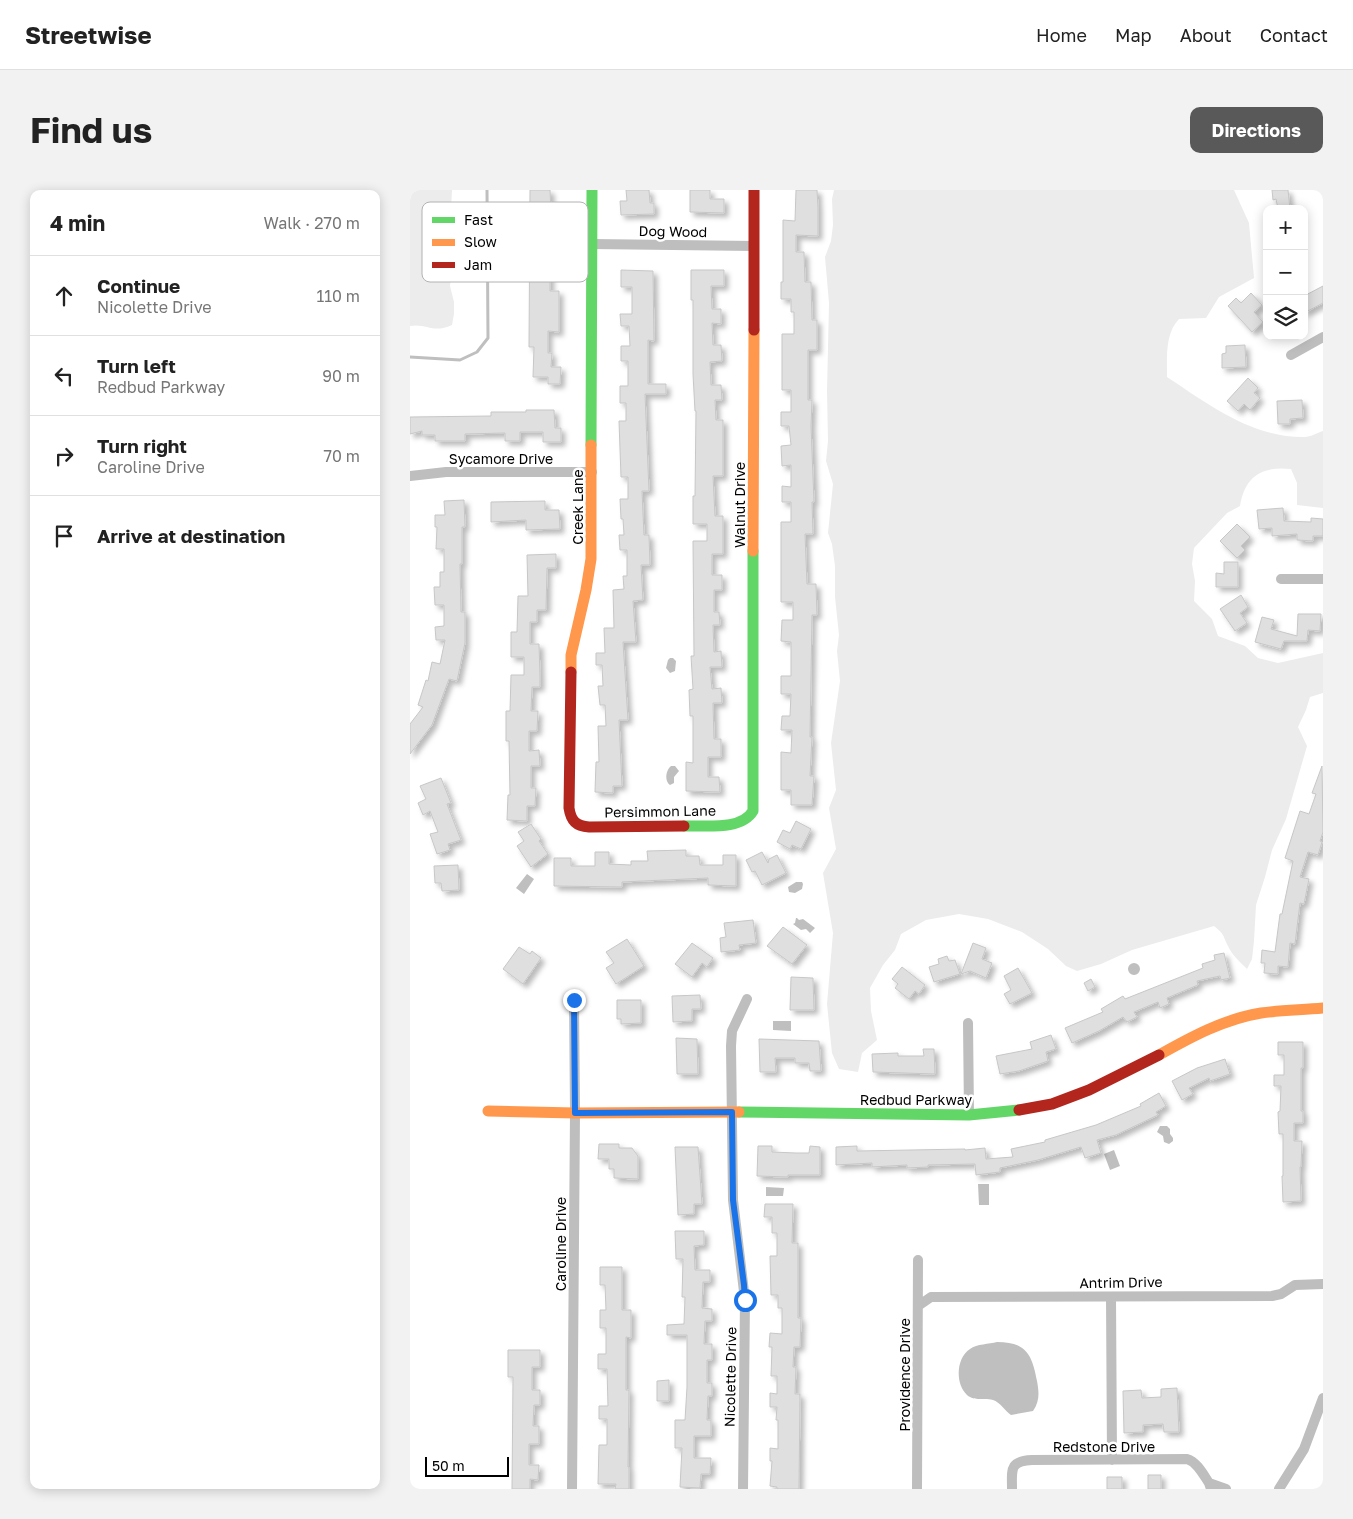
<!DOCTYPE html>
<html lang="en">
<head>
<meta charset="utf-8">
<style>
  :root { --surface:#fff; --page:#f2f2f2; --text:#222; --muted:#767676; --line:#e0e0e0; --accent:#595959 }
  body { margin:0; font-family:"Golos Text",sans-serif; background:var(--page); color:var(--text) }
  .controls { position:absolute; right:15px; top:15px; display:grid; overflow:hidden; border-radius:10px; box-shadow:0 2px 12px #0003 }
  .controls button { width:45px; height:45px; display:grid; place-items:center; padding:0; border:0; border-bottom:1px solid var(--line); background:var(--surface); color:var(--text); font:25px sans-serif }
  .scale { position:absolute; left:15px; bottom:12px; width:84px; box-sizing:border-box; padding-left:5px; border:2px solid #000; border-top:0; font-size:14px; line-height:18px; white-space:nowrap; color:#000; -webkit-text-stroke:4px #fff; paint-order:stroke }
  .stop { position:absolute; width:15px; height:15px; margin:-11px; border:4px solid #1a73e8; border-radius:50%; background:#fff }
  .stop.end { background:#1a73e8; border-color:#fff; box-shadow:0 1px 5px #0008 }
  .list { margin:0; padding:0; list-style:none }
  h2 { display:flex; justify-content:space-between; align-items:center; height:65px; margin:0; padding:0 20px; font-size:21px }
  h2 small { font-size:16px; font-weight:400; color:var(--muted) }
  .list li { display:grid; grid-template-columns:32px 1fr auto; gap:15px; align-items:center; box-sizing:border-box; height:80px; padding:0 20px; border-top:1px solid var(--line) }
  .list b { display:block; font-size:19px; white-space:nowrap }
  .list p { margin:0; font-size:16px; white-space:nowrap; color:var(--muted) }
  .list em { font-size:16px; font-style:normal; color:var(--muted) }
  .icon { flex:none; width:28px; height:28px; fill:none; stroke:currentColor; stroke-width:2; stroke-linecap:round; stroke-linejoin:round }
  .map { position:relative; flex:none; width:913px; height:1299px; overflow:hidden; border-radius:10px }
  header { display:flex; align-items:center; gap:30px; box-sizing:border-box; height:70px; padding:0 25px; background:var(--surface); border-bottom:1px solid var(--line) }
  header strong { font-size:24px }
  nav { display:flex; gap:28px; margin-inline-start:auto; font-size:18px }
  .intro { display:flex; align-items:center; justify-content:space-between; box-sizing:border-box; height:120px; padding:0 30px }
  h1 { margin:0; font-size:35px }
  .button { padding:12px 22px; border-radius:10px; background:var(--accent); color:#fff; font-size:18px; font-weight:700 }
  main { display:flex; gap:30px; padding:0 30px }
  aside { flex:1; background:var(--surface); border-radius:10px; box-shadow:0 2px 12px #0003 }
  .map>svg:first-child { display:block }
  .green { fill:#ececec }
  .water { fill:#bfbfbf }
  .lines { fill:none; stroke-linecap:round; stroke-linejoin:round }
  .stream { stroke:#bfbfbf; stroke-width:3 }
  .building { fill:#dfdfdf; stroke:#c7c7c7; filter:url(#shadow) }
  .street { stroke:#bebebe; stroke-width:10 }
  .fast { stroke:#63d668; stroke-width:11 }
  .slow { stroke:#ff974d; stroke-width:11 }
  .jam { stroke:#b3261e; stroke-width:11 }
  .route { stroke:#1a73e8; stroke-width:6 }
  .labels { text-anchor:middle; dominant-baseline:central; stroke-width:5; stroke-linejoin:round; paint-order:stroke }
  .street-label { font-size:14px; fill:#000; stroke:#fff }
  .key { fill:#fff; stroke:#b2b2b2; stroke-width:1 }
  .key-label { font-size:14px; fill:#000 }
</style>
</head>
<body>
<header>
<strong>Streetwise</strong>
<nav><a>Home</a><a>Map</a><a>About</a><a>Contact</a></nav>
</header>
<div class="intro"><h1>Find us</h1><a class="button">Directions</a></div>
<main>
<aside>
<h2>4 min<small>Walk · 270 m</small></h2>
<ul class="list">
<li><svg class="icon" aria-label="ahead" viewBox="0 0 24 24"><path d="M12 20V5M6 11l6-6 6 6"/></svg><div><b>Continue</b><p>Nicolette Drive</p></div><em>110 m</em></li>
<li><svg class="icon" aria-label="left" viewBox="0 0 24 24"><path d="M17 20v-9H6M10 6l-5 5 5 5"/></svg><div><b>Turn left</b><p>Redbud Parkway</p></div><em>90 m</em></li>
<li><svg class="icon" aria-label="right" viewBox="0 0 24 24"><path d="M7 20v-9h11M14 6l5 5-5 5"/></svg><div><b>Turn right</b><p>Caroline Drive</p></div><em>70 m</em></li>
<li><svg class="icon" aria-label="arrive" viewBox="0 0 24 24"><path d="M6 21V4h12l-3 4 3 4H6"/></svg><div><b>Arrive at destination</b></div></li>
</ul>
</aside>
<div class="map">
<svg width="913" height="1299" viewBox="0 0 913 1299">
  <defs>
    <filter id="shadow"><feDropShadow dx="4" dy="4" stdDeviation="2.5" flood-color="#0004"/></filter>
  </defs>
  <rect width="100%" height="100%" fill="#fff"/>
  <path class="green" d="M0,0H42L40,39L45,55L40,96L44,112V124L42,135C23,144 17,133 0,136Z
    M424,0H824L839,33L844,88L809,107L796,128L769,129C755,143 757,168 757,187C798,214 842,248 895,247C900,247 907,243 913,241V318L887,315V293L881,279C852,276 835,286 830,316L817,323L784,358L782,374L785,391L784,411L802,429L808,446L835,456L848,468L868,473L913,463V503L900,507L896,520L888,537L897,556L876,629L862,660L855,687L846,715L844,751L842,769L837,779C830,772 822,765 818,756C812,744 815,745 804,736L722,760L691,774L667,781L656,776L638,759L612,742L578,729L549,724L516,730L491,744L485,760L473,775L460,798L461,821L467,850L452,863L448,882L429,879L422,863L417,814L423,743L413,683L426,659L419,618L426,600L421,553L430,491L427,461L429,445L425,407V376L422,354L418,343L423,294L416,271L418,251L417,201L419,113L415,67L421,51L423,35L422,9Z"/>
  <path class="water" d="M260,468H263L266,471L265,481L260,483L256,478L258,470Z
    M261,576H265L269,581L264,587V593L260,595C254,591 256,580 261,576Z
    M117,684L124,689L114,704L106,698Z
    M386,692H392L393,694L392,699L385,703L379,702L378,697Z
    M386,728H387L389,730L393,729L405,738L400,743L396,739L391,740L383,734L385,733Z
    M718 779a6 6 0 1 1 12 0a6 6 0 1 1-12 0Z
    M363,831H381V841L363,840Z
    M750,936H757L760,939V944L763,948V951L759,954L754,952L753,946L747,942Z
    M704,960L710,976L700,980L694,964Z
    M568,994H579V1015H569Z
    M356,997L374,998L373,1006H356Z
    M587,1152C616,1152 622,1164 627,1191C629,1202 630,1211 623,1221L601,1225C595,1221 590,1212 583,1210C574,1207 565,1212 557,1205C545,1194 546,1168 560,1159C567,1154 579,1154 587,1152Z"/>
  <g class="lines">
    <path class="stream" d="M0,167L50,170L67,162L78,148L77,0"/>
  </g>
  <path class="building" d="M120,0H140L141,21L150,22V38L143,37V59H150V79L140,78V101H149V142L138,141V163H142L141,177H151L150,194H138V187H123L124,157H119Z
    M216,0H239L240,13H244V24L211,25L210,11H217Z
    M280,0H300V9H314V23L280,22Z
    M386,0H407L408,17V46L386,45V62H394L395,92H401L402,130H407V160H398V210H402L401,236L404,312H402L403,344H395L397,394H406L407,425H402L400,547H402L400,586H404L402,615H381V600H371V562L381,563L382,540H371L372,526H380L381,504H371V486H381V452L371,451L372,430H383V412H371V332H381V312H372V296L381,297V275L372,276L371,256L381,255L379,236H371V222H381V200H372V144H384V122H381V109H371V92H373V30L385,31Z
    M862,0H878L880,19H868L866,9L863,10Z
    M211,80L243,81L244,151L238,150V194H256V204H235L239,301H232L234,345H239L240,375H231L233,410L223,411L226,452H213L218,530H209L212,596H203V603L185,602L186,572H189L188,536H196L195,515H190L188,496H193L192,475H186V463H195L194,438H204L203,400L214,399L213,386H217V360H210L209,345H214L213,329H211L210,309H218V287H211L209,231H216V213H210V196H218V171H211V156H220L219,136H211L210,124H222V97H211Z
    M281,80H314V96H301L302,119H311V134L302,133L303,155H311L312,171L300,172L301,195H311L312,210H305L306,230H313V286H303L305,326H313V364H302V385H312V400H304V422H309L310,435H303L304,462L311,461L312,477H300L302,499L311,498L312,513H303L304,549H311V567H298V587H309L310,602L276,601V572L283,573V526H280L279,500L283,499L281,466H284L283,351H297V334H283V306H285L286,221H285L283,184V110H281Z
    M913,96V113L894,123V106Z
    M841,103L852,115L844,122L853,132L842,142L818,116L826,108L831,113Z
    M835,155L836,177L812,178V164L816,163V156Z
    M838,188L848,198L844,203L850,208L840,220L834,214L828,221L817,211Z
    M892,210L893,228L880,229V234H868L867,211Z
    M116,220H144L145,238H151V252H133V242H110V251H95V243L55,244V251H25V245H12V241L0,244V227L81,226V222H116Z
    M54,310L55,337H52V374H50L51,422H55V453L47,491L39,489L22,535L0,564V534L13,517L8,515L16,490L18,491L22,472L30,474L35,450H26L25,437L34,436V415H25L24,397H30V382H34V359H26L27,337H25V325H35L34,311Z
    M135,311V320H149L150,339L116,340V330L81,332V312Z
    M873,318L874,331L901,332V328L913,329V346H903V351L887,350V344L862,346V338L849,339L847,320Z
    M827,334L840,347L831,356L835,360L827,368L810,351Z
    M146,364V378H137L136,420H127V432H120V454H129L130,485V497H122L121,521H128L127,541H119V561L129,560L130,576H121V598H126L125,616H117V631L97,630L98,605H100L99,551H96V521H100L101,485H114V467H101V442H107L108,406H118L117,365Z
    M814,372H828V397H806V383L814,384Z
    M831,405L838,417L830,423L837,433L825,441L810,419Z
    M888,424H911L910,441L898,440L897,451H874L871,459L845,452L852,427L864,430L861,439L887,446Z
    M912,576L913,642L910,651L912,652L908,665L898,662L890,687L899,689L894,714L890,713L885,754L880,753L878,777L868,776V784L854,783L855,773H851L852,760L865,762L870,724H872L883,671L875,668L890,621L899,624L906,604L902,603Z
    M31,588L41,613L37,614L51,650L38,654L40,660L27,664L20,644L28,642L20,621L13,625L8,613L16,609L10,596Z
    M386,631L401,639L391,659L382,655L380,659L367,652L373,640L380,643Z
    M121,634L131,649L129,651L138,664L121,677L107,656L114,651L108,642Z
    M276,660V666H289L290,675H313V665H326V696L298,695V688L212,692V697L144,696V668H161V676H185V662H199V674L221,675V671H238L237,661Z
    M352,662L358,673L359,669L367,665L376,683L352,695L345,681L342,682L336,670Z
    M48,675L49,700L32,701L31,693H25L24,676Z
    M343,730L346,753L329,755L330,760L311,762L310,748L316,747L314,733Z
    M373,737L397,755L382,774L357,756Z
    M217,749L234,776L206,794L196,778L204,773L196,762Z
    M282,753L303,768L297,777L292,773L282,787L265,774Z
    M563,753L576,758L572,769L582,773L576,788L560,781L551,784Z
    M109,757L120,764L122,761L131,768L113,794L93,779Z
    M814,763L820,788L811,790L810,786L787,791L788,795L757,808L759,814L750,818L748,812L724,822L727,827L717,832L713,827L689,841L662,853L655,838L693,822L691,819L713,806L715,809L793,778L792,774L805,770L804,765Z
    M537,766L539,771L545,770L550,784L524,792L519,777L529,774L528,769Z
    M492,777L515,795L509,804L505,801L499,809L485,798L488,794L482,789Z
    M608,778L622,803L600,814L594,804L601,800L594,786Z
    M381,787L403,788L404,820H380Z
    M681,789L685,797L678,801L674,793Z
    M290,805L291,819H282V831L263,832L262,806Z
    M207,810H231V833L211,834V829H207Z
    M641,845L646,859L636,862L638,871L609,881L590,884L586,866L622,859L620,852Z
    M266,848L287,849L288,884H267Z
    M349,849L409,851L411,881H400L399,873H385V868H365L366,882H350Z
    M868,852H893V878H891V921H893V933H884V951H892L891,977H890L891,1011L873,1012L872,986H873V944H869L868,922L870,921L871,896H864V885H874V865H868Z
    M513,859H524L525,884L463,882L462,864L488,863V866H514Z
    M815,869L820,884L800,891L799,888L779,898L783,904L772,910L762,891L787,878Z
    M749,903L756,916L746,922L748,925L706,945L687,950L691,963L675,968L671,957L628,970L590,978V982L566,985L565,974L518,975V977L497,978V975L462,977V973L426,975V957L447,956V961L555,959V960L575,958L576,969L603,967L601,959L635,952V950L686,935L731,916L730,914Z
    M189,954H209V958H222L228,966V989L204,988V979H199V969H188Z
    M348,956H362V962L386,963H399L400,956L410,957V985H378V987L347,986Z
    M265,957H288L292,1014H284V1024L268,1025Z
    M355,1014H383L382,1053H388V1128H391L390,1157H384L383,1177H386L385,1204H390L389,1299H367V1297L360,1296L362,1271H360V1258L368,1259V1230H366L367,1217H360V1203L367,1204V1186H361L362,1157H359L360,1143L372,1144V1118H368V1105H361L360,1066H367V1043H362V1027H354Z
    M265,1041H294V1055L284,1056L285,1080H300V1092H293L292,1118L302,1119V1131H295L294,1154H302V1170H297V1193H302V1206H298L297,1230H301V1246H284V1268H301L300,1284H291L290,1298L270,1297L272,1258H265V1230H275L277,1197V1145H257V1135L274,1134L275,1107H272L273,1069H266Z
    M190,1077H212V1120H221V1148L216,1147V1200H219L218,1277H219V1299H205L206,1294H188L189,1255H197V1229H189V1216H198L197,1179H188V1164H196V1138H190V1120H196L195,1095H190Z
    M98,1160H130V1177H122V1200H130V1215H124L123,1236H129V1254H119V1275H129L128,1290L120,1289V1299H102L103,1187H98Z
    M259,1190V1211H247V1191Z
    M767,1198L769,1242H754L753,1234L733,1235V1242L714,1243L713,1201L731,1200L732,1208L751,1207V1199Z
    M738,1285H751V1299H738Z
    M697,1287H712V1299H697Z"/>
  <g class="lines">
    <path class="street" d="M182,54L344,56
      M881,165L913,147
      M0,286L36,282H182
      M871,389H913
      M558,833L559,925
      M701,1107L702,1270
      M508,1116L521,1107L862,1106L871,1104L885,1095L913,1094
      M162,1299L165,923L164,810
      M333,1299L335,1110L323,1010L321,856L322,841L337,809
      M507,1299L508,1070
      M602,1299C602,1280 599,1271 622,1270L777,1269C787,1272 793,1284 799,1293
      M801,1299L799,1293L816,1299
      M869,1299L894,1259L913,1208"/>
    <path class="fast" d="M181,255L182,0
      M274,636C295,635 331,641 343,621V361
      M329,922L559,925L609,920"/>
    <path class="slow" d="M343,361L344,140
      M161,482V465L176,400L181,369V255
      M749,865C781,847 814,829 851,823C872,820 893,820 913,818
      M78,921L165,923L329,922"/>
    <path class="jam" d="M344,140V0
      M161,482L159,618C161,631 166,636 179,637L274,636
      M609,920L642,914L679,900L749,865"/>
  </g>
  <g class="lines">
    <path class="route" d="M164,810L165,923L322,922L323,1010L334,1095L335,1110"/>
  </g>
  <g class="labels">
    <g class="street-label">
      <text transform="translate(263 41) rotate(1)">Dog Wood</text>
      <text x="91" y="268">Sycamore Drive</text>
      <text transform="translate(329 315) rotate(-90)">Walnut Drive</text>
      <text transform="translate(167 317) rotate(-90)">Creek Lane</text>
      <text transform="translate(250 621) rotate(-1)">Persimmon Lane</text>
      <text x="506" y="909">Redbud Parkway</text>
      <text transform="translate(150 1054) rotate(-90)">Caroline Drive</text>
      <text transform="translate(711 1092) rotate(-1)">Antrim Drive</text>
      <text transform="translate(494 1185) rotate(-90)">Providence Drive</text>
      <text transform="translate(320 1187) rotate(-89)">Nicolette Drive</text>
      <text x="694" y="1256">Redstone Drive</text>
    </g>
  </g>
  <rect x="12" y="12" width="166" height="80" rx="8" class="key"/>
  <rect x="22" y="27" width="23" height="6" fill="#63d668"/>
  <rect x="22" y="49" width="23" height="7" fill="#ff974d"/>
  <rect x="22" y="72" width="23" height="6" fill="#b3261e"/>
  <g class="key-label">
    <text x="54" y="35">Fast</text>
    <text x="54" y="57">Slow</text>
    <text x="54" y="80">Jam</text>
  </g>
</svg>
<div class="controls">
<button>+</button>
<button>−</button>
<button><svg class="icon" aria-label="layers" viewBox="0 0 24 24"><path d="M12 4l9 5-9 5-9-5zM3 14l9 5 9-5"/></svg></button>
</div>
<div class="scale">50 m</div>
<div class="stop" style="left:335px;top:1110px"></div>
<div class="stop end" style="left:164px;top:810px"></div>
</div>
</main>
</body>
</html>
